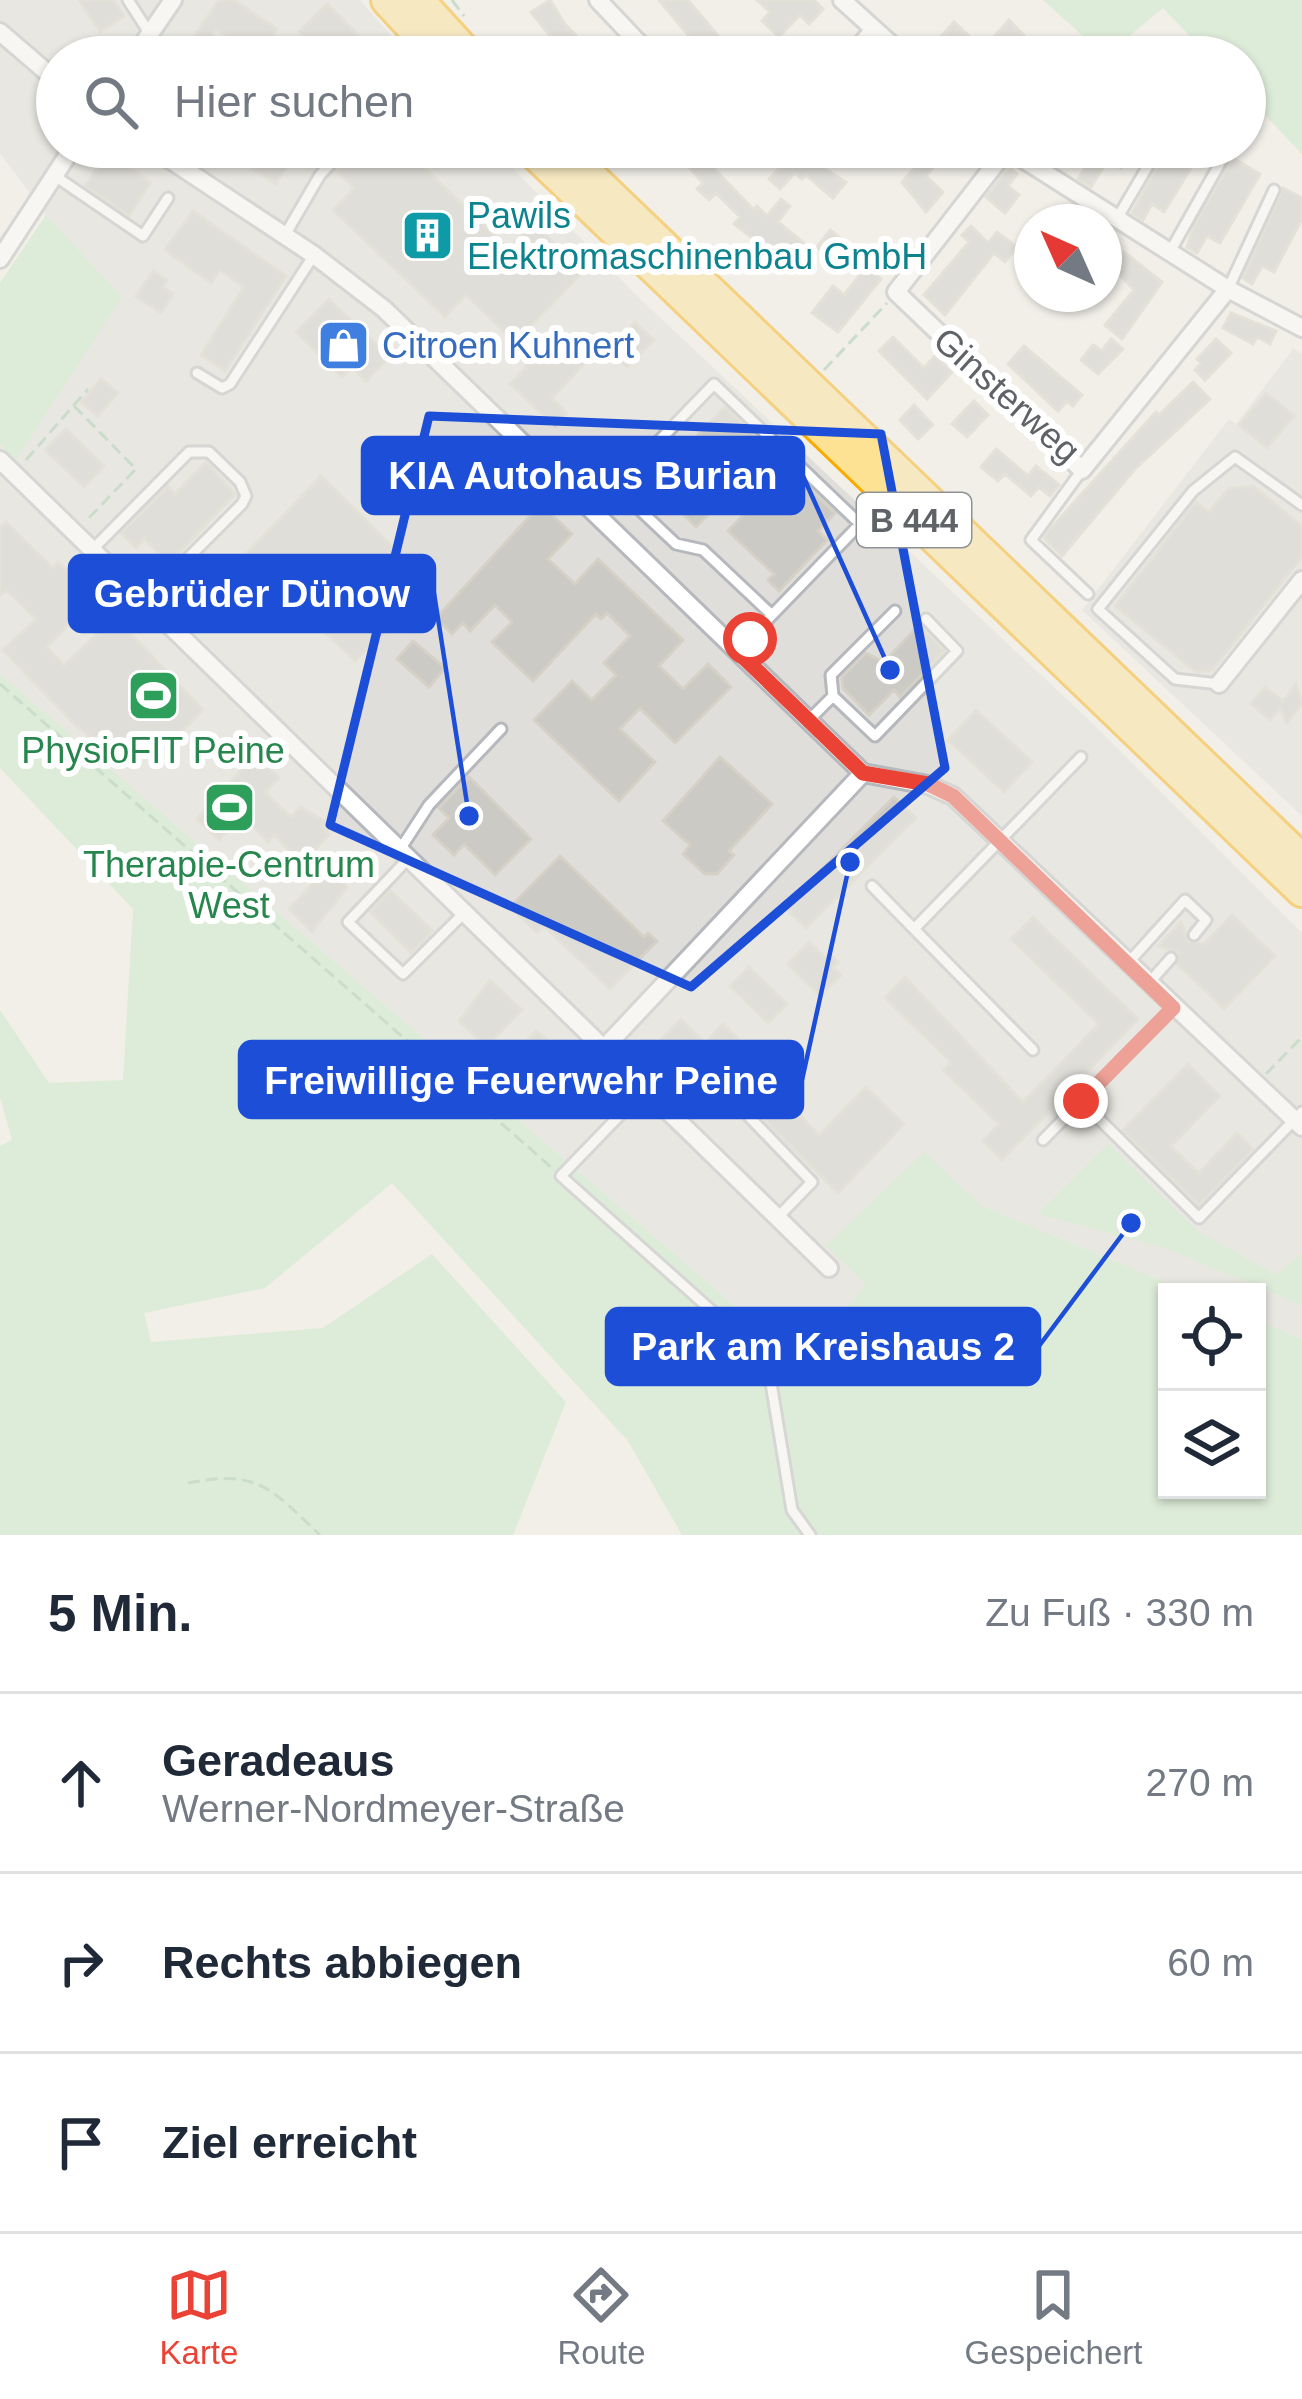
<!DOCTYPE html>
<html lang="de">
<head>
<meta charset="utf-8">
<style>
  :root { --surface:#fff; --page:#f2f2f3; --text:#1f2937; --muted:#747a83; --line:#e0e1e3; --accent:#ea4335 }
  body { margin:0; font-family:Arial,sans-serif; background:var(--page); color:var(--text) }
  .controls { position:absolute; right:36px; bottom:36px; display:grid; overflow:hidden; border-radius:0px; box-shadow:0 3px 9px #0004 }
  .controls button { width:108px; height:108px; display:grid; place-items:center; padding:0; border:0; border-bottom:3px solid var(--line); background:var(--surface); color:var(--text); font:60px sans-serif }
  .compass { position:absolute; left:1014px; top:204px; width:108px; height:108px; border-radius:50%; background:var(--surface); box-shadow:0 3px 9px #0004; rotate:315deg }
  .stop { position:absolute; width:36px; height:36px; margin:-27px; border:9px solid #ea4335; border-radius:50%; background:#fff }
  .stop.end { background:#ea4335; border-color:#fff; box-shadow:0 3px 12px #0008 }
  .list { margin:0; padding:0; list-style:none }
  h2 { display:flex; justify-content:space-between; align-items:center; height:156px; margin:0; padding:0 48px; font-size:51px }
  h2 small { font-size:39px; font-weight:400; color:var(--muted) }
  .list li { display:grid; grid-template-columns:78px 1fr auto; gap:36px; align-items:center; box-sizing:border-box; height:180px; padding:0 48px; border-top:3px solid var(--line) }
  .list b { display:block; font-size:45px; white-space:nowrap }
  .list p { margin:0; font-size:39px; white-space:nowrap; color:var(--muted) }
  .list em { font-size:39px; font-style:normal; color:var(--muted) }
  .icon { flex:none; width:66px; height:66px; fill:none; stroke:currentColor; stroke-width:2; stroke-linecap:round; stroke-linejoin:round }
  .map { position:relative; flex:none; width:1302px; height:1535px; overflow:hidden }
  .search { position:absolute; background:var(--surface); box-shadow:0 3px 9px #0004; left:36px; right:36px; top:36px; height:132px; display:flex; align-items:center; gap:30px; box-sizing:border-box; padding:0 42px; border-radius:66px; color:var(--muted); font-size:45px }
  .sheet { height:696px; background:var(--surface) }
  nav { display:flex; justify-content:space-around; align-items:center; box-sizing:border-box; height:168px; border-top:3px solid var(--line); background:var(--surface); font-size:33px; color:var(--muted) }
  nav a { display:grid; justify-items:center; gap:6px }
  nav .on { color:var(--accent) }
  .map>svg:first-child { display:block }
  .industrial { fill:#e0deda }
  .green { fill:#c5e8c5 }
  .building { fill:#cccac5; stroke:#d6d1c6; stroke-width:3 }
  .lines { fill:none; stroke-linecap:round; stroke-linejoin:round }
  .lane-casing { stroke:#b5b8bc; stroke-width:15 }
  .street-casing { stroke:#b5b8bc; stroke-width:22 }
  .highway-casing { stroke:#f9ab00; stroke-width:36 }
  .path { stroke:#9cc7a9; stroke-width:3; stroke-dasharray:12 6; stroke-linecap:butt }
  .lane { stroke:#fff; stroke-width:9 }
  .street { stroke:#fff; stroke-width:16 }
  .highway { stroke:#fde293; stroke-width:30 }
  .route { stroke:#ea4335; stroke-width:15 }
  .marked { fill:none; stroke:#1d4ed8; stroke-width:9; stroke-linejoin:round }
  .labels { text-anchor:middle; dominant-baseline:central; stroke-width:12; stroke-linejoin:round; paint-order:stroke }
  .shield { fill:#fff; stroke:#8f9295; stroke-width:3 }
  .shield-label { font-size:33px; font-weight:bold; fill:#5f6368 }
  .culture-label { font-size:36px; fill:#0d838f; stroke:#fff; text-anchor:start }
  .shop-label { font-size:36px; fill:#366cbe; stroke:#fff; text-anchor:start }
  .street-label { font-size:36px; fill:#5f6368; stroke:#fff }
  .leisure-label { font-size:36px; fill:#27864d; stroke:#fff }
  .leader { fill:none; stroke:#1d4ed8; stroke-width:4.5 }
  .callout-dot { fill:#1d4ed8; stroke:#fff; stroke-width:4.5 }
  .callout { fill:#1d4ed8; stroke:#1d4ed8; stroke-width:4.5 }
  .callout-label { font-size:39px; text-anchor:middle; font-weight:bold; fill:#fff }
</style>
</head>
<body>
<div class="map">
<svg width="1302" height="1535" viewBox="0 0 1302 1535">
  <rect width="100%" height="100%" fill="#f1efe8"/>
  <path class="industrial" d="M0,0H360L410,57H57V147H492L637,296L1089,720L1302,933V1339L1257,1320V1292H1189L982,1206L924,1153L827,1246L867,1284L827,1331L770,1336L0,674V444L16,459L121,297L46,215L0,153Z
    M1293,349L1302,353V816L1082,610L1229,419L1236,424Z"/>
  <path class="green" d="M1043,0H1302V154L1245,94V57H1210L1163,8L1105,56Z
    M46,215L122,297L16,460L0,444V283Z
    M0,674L770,1336L828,1331L866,1284L826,1246L924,1152L982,1206L1189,1292H1167V1490H1257V1320L1302,1339V1535H682L628,1441L392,1183L265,1288L144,1313L151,1342L323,1328L432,1254L566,1402L513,1535H0V1146L12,1140L0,1097V1010L49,1083L123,1080L133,909L0,768Z
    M1108,1144L1199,1232L1276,1275L1302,1254V1305L1165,1248L1038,1214Z"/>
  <path class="building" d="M79,0H114L124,16L100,32Z
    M219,0H234L277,29L259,57L216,29L197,57H180Z
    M550,0L565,24L597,57H562L556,51L559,47L531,12Z
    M659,0H688L736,57H707L699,48L685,57L677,48L689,36Z
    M757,0H814L823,9L809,24L800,15L779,37L762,21L770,12Z
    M327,4L380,57H292L308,41L299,32Z
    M1009,20L1045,57H953L936,42L954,22L983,49Z
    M241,147H291L286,155L292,159L276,184L234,156Z
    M362,147H403L509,249L533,223L583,272L515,342L466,295L445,317L333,210L354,188L337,172Z
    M658,147H693L754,210L757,206L767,216L781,199L790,206L778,222L805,244L794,259L782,249L776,256L734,224L740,217L716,193L709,200L697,189L703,183L678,155L670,161Z
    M800,147H823L811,160L846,182L833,198L806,175L802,179L795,173L780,189L769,179Z
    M902,147H973L959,164L949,155L941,158L926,176L943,192L926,212L902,182L920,162Z
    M1089,147H1135L1121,168L1108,160L1091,187L1078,179L1095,151Z
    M1168,147H1204L1164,212L1152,204L1143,220L1132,213Z
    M107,153L151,182L129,216L85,186Z
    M1233,158L1260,174L1220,243L1207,236L1197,253L1187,247L1193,228Z
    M1009,167L1017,174L1008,186L1019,195L1005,213L986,197Z
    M1283,188L1302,198V219L1274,272L1262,266L1252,284L1243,278Z
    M193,211L286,276L225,371L201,355L244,287L220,270L211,283L165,250Z
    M971,226L988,243L997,232L1017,247L1005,262L994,253L945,315L924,295L969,242L962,235Z
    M830,230L848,244L834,261L817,247Z
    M1124,252L1162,282L1122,339L1105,325L1134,290L1112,266Z
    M866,267L881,279L838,332L812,313L833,286L844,295Z
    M153,271L167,280L163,287L173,294L161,313L136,296Z
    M329,299L389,357L366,381L352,367L342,377L296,332Z
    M1231,313L1276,331L1270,344L1257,337L1253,344L1223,328Z
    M635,322L654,340L627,367L609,349Z
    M557,334L586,362L552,398L567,413L555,426L510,384Z
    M893,337L924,368L935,356L952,372L927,399L879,351Z
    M1111,339L1123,349L1098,374L1081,360L1093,345L1102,351Z
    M1216,339L1231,353L1205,380L1195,370L1201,363L1197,359Z
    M1024,346L1082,395L1073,406L1067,401L1058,411L1008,364Z
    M101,379L118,393L98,416L81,402Z
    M1193,382L1210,399L1135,469L1062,556L1044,538L1050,529L1156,412L1159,415Z
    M1266,393L1294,416L1267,448L1239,425Z
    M974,401L988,415L967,437L952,424Z
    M914,405L933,425L918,439L900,420Z
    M725,407L771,451L696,527L651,483Z
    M66,429L104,466L84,487L45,450Z
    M996,449L1028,476L1036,466L1059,485L1050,496L1039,487L1031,496L1005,474L998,481L981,467Z
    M206,462L235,494L169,563L144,539L136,548L121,533L168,486L175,494Z
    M788,468L835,513L818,531L827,540L779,591L768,580L774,574L728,531Z
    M321,476L431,584L355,661L245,555Z
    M1253,486L1302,526V557L1212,670L1196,672L1115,606L1196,502L1209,512L1228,489Z
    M541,504L572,534L548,559L575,584L598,559L683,640L659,666L683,689L708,664L731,687L675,743L640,708L620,729L655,762L619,801L534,720L572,681L592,700L616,675L604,663L630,636L607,613L601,619L596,614L533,681L492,642L512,622L495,605L470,631L463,623L452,634L436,618Z
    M6,522L53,568L58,562L95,598L47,647L64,665L115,617L203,710L163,751L144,733L118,760L72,722L3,650L36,619L6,590L0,596V527Z
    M919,625L944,651L900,697L894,690L869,715L843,688L842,677L866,653L884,662Z
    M413,641L445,668L429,687L397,659Z
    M1296,684L1302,704L1287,723L1280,708L1270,720L1251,704L1265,687L1283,701Z
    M976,710L1032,762L1004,792L948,740Z
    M255,755L279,778L265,792L291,817L301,807L325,822L321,826L330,834L302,863L274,835L268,842L242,816L219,840L197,819Z
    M720,757L772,804L729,851L734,855L717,874H705L683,854L690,845L663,821Z
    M469,777L531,839L495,875L464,844L454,855L433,835L449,818L439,808Z
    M894,797L916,818L806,928L784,907Z
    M560,856L644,937L648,933L657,941L610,989L544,926L537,933L510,907Z
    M328,868L347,887L312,932L289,909Z
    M390,890L433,931L411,953L370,912Z
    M1232,915L1275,956L1224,1009L1177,964L1178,952L1158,946L1181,922L1188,941L1204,944Z
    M1033,917L1138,1019L1002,1160L983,1141L999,1124L943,1070L951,1062L885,998L905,977L1023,1102L1099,1024L1011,939Z
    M809,942L826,959L830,954L838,962L833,967L841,975L820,996L788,964Z
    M749,967L787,1004L768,1023L730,986Z
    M490,980L522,1010L486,1047L459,1021Z
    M681,1019L705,1043L723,1024L753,1054L708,1100L654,1047Z
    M536,1031L574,1061L534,1104L513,1084L536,1059L522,1046Z
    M1188,1064L1220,1096L1171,1146L1199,1173L1237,1133L1253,1149L1199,1205L1123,1130Z
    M866,1087L904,1124L838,1193L750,1105L775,1089L819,1135Z"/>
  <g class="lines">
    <defs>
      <path id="lane" d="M128,0L150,34
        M55,176L143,236L168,198
        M1118,217L1159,147
        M285,235L320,175L347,147
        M1171,250L1224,156
        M1228,289L1274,190
        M197,373L222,388L230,384L314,255
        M1082,470L1031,540L1088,594
        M622,493L624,477L714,384L860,524L772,615
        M600,517L622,493L676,544L703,550L772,615L738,652
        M91,551L189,452H209L240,482L246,496L242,504L144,602
        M1219,684L1175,679L1098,609L1193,491L1235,457L1302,505
        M833,696L875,736L957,651L926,619
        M809,720L833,696L831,675L895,611
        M399,851L429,805L501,729
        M408,859L348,922L403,974L464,913
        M872,886L914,929L1081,757
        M914,929L1033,1050
        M1128,963L1185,900L1206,920L1194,935
        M1148,984L1171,958
        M605,1047L589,1069L610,1090
        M758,1074L733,1100L812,1182L777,1218
        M646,1088L561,1176L759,1353L769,1371L792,1510L810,1535
        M1081,1101L1199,1218L1302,1112
        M1043,1140L1173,1008"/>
      <path id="street" d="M598,0L652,57
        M842,0L905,57
        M0,32L57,81
        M134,57L173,0
        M851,57L874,29
        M151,147L314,255L384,309L863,773L928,785L953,796L1302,1127
        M737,147L760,156L779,147
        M1004,147L1228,289L1302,328
        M1007,149L896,292L1082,470L1228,289
        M0,259L73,147
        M0,460L829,1268
        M1219,684L1302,580
        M605,1047L863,773"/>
      <path id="highway" d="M387,0L440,57
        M418,0L470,57
        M528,147L1302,891
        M560,147L1302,860"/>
    </defs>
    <use href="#lane" class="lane-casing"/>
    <use href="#street" class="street-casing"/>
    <use href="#highway" class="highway-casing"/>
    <path class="path" d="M452,0L464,16
      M487,41L502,57
      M824,370L887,303
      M74,406L136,469L87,520
      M26,460L88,389
      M0,684L551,1167
      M1266,1074L1302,1037
      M188,1483C259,1469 271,1489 320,1535"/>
    <use href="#lane" class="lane"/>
    <use href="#street" class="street"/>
    <use href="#highway" class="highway"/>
  </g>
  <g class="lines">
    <path class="route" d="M750,639L738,652L863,773L928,784L953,796L1173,1008L1081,1101"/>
  </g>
  <path d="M0 0H1302V1535H0ZM429,416L881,434L945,768L691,987L330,825Z" fill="#f1efe8" fill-opacity=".55" fill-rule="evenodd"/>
  <path class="marked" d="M429,416L881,434L945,768L691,987L330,825Z"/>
  <defs>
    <symbol id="building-square" viewBox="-11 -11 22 22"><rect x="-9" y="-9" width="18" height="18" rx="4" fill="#0f9aa8" stroke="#fff"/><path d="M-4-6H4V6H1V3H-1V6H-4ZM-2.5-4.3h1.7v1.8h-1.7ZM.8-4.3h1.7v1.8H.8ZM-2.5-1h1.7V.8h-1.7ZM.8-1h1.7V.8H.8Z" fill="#fff"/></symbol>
    <symbol id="shop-square" viewBox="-11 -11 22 22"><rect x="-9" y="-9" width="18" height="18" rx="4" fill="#3f7fe0" stroke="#fff"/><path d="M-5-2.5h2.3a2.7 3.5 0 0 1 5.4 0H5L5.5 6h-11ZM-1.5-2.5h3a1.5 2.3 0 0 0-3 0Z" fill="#fff"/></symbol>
    <symbol id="stadium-square" viewBox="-11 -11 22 22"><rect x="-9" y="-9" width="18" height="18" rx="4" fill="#2e9e5b" stroke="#fff"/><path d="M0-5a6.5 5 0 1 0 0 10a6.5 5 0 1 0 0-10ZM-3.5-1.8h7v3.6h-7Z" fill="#fff"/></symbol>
  </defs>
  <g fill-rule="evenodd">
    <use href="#building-square" x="398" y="206" width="59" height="59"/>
    <use href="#shop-square" x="314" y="316" width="59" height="59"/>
    <use href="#stadium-square" x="124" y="666" width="59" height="59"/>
    <use href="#stadium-square" x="200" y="778" width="59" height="59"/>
  </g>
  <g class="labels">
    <rect class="shield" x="857" y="493" width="114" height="54" rx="9"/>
    <g class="shield-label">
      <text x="914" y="520">B 444</text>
    </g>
    <g class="culture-label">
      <text x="467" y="215">Pawils<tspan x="467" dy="41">Elektromaschinenbau GmbH</tspan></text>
    </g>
    <g class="shop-label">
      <text x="382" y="345">Citroen Kuhnert</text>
    </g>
    <g class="street-label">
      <text transform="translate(1007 395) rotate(42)">Ginsterweg</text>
    </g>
    <g class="leisure-label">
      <text x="153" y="750">PhysioFIT Peine</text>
      <text x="229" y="864">Therapie-Centrum<tspan x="229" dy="41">West</tspan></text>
    </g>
  </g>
  <path class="leader" d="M890 670L803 476M469 816L434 593M850 862L802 1080M1131 1223L1039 1346"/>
  <g class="callout-dot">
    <circle cx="890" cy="670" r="12"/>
    <circle cx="469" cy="816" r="12"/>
    <circle cx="850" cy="862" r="12"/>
    <circle cx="1131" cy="1223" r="12"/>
  </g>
  <g class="callout">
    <rect x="363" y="438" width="440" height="75" rx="12"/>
    <rect x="70" y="556" width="364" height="75" rx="12"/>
    <rect x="240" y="1042" width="562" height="75" rx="12"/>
    <rect x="607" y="1309" width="432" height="75" rx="12"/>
  </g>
  <g class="callout-label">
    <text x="583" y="489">KIA Autohaus Burian</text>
    <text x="252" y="607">Gebrüder Dünow</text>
    <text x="521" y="1094">Freiwillige Feuerwehr Peine</text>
    <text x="823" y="1360">Park am Kreishaus 2</text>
  </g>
</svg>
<div class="controls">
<button><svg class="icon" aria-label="locate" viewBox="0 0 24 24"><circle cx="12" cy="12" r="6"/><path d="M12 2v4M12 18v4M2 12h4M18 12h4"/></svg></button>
<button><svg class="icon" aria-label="layers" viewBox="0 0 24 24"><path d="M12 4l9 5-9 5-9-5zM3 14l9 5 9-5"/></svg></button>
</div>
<svg class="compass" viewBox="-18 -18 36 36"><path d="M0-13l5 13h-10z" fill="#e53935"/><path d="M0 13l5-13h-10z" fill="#747a83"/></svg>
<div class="stop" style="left:750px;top:639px"></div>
<div class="stop end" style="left:1081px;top:1101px"></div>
<div class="search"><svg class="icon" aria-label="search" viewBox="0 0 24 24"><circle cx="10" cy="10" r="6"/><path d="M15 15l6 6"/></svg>Hier suchen</div>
</div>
<section class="sheet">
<h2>5 Min.<small>Zu Fuß · 330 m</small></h2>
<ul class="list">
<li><svg class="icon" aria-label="ahead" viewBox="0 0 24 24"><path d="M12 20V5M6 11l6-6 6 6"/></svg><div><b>Geradeaus</b><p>Werner-Nordmeyer-Straße</p></div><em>270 m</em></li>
<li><svg class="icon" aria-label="right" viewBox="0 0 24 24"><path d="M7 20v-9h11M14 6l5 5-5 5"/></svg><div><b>Rechts abbiegen</b></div><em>60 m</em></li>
<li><svg class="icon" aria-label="arrive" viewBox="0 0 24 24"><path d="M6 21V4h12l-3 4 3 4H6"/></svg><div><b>Ziel erreicht</b></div></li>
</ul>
</section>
<nav>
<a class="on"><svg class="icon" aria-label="map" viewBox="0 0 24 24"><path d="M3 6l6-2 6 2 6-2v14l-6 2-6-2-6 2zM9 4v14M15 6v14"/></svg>Karte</a>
<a><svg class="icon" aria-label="directions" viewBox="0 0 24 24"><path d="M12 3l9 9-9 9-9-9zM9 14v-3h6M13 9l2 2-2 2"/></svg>Route</a>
<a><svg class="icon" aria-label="saved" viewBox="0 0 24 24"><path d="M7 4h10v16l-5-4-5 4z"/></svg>Gespeichert</a>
</nav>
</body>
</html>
